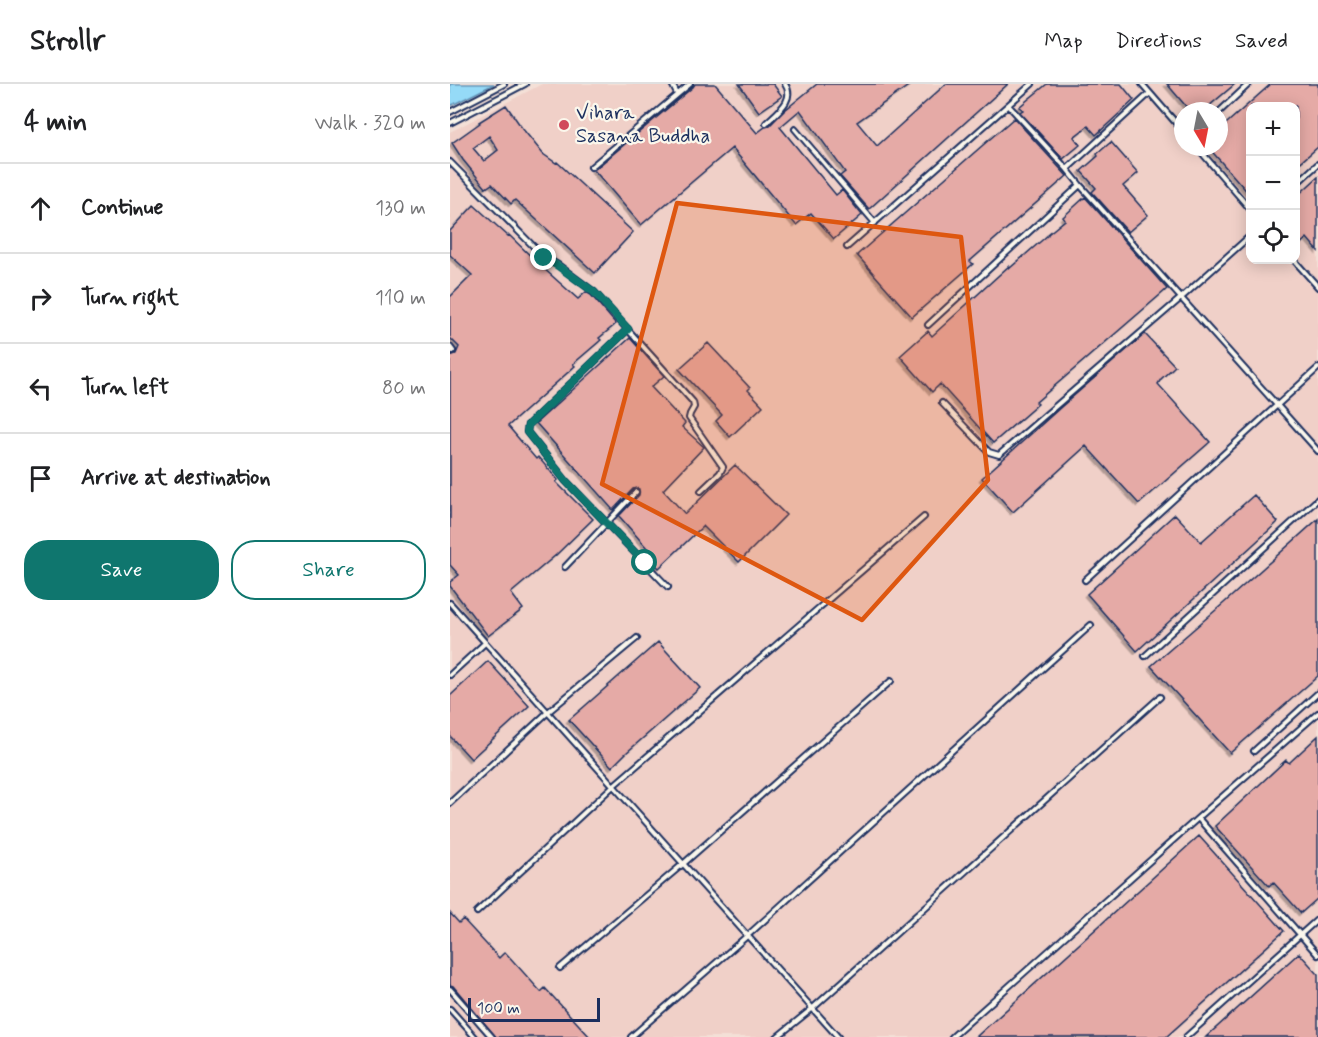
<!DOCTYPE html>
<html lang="en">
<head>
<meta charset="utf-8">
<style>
  :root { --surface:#fff; --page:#f6f6f6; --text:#202124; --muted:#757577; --line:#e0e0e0; --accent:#0f766e }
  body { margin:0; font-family:Mynerve,sans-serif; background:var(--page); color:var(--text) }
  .controls { position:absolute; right:18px; top:18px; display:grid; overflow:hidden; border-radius:12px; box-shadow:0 3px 15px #0003 }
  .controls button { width:54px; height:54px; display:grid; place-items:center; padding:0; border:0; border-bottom:2px solid var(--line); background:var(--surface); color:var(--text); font:30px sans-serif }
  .compass { position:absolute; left:724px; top:18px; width:54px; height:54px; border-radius:50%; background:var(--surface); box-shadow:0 3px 15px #0003; rotate:170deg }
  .scale { position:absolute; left:18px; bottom:15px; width:132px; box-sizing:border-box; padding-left:6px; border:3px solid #1b2f5e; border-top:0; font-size:16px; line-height:21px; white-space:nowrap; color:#1b2f5e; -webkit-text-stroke:4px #fbf7ec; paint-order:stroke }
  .stop { position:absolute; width:18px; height:18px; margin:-14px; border:4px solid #0f766e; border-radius:50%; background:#fff }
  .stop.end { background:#0f766e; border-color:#fff; box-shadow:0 2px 6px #0008 }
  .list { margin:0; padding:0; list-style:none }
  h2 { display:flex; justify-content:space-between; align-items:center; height:78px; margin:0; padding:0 24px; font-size:26px }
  h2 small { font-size:20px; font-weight:400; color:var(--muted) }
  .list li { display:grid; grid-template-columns:39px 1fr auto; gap:18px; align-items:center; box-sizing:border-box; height:90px; padding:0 24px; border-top:2px solid var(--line) }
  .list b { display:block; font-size:22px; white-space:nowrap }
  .list em { font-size:20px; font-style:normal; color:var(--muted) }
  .actions { display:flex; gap:12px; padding:18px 24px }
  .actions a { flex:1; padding:14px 0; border:2px solid var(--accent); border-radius:24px; text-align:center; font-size:21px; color:var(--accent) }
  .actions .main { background:var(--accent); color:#fff }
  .icon { flex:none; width:33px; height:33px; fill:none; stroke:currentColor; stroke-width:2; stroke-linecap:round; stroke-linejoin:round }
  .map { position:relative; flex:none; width:868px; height:953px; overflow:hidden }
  header { display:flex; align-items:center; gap:36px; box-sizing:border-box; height:84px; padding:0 30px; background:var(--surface); border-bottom:2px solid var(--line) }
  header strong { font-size:28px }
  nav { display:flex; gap:33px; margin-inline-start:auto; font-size:21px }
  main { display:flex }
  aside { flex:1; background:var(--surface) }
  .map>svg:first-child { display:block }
  .built { fill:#f0d0c8; fill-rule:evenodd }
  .water { fill:#95daf7; stroke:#6496ba; stroke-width:1.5 }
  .building { fill:#e5aaa6; stroke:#1b2f5e; stroke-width:1.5; fill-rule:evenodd; filter:url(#shadow) }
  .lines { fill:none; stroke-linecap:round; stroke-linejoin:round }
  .lane-casing { stroke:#1b2f5e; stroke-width:8 }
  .lane { stroke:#fbf7ec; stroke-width:4 }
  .route { stroke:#0f766e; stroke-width:8 }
  .marked { fill:#de5710; fill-opacity:0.2; stroke:#de5710; stroke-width:4.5; stroke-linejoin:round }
  .poi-dot { fill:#d1495b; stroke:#fbf7ec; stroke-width:2 }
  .labels { text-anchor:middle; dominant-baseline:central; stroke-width:4.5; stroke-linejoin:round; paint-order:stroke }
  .poi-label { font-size:20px; fill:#1b2f5e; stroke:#fbf7ec; text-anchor:start }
</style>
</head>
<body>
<header>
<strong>Strollr</strong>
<nav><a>Map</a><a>Directions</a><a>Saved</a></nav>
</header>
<main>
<aside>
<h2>4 min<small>Walk · 320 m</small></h2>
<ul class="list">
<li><svg class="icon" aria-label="ahead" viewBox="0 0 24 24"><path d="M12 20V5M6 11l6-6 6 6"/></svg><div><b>Continue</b></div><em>130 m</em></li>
<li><svg class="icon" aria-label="right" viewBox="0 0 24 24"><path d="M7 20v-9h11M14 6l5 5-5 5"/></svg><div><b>Turn right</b></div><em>110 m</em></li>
<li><svg class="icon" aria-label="left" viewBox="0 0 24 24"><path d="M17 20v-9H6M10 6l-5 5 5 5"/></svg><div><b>Turn left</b></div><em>80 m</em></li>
<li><svg class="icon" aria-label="arrive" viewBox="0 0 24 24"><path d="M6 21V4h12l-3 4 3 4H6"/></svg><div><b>Arrive at destination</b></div></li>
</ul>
<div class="actions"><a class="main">Save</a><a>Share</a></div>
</aside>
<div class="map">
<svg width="868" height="953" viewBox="0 0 868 953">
  <defs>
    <filter id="shadow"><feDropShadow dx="-2.5" dy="2.5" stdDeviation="0" flood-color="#0004"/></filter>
  </defs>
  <rect width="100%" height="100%" fill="#f4e0d7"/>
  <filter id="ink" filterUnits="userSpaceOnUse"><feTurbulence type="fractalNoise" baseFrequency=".0167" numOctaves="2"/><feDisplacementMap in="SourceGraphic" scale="12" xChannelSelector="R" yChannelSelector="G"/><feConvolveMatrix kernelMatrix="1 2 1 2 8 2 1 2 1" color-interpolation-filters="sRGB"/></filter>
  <g filter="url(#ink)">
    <path class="built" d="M92,0H868V953H0V48ZM800,22H846V176H800ZM733,27H769V63H733Z"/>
    <path class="water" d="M0,0H44L0,22Z"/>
    <path class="building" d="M245,0H265L307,49L315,43L319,42L335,26L367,0H461L407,38L427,62L496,0H558L419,125L390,92L395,88L350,26L330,43L386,111L392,106L412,131L384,155L361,129L346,141L282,64L191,141L144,86L243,3Z
      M289,0H323L332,12L309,28Z
      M597,0H671L684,16L646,51L638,42L624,53L630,61L613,75L570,28L573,26L569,23Z
      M717,0H785L753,27H740Z
      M821,0H868V63L846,82V22H801V112L758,63H769V46Z
      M56,21L72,44L93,70L106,79L107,78L183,148L145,189L65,116L61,120L42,100L36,104L13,76L2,59L30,39L29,38ZM39,52L48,66L34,77L23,64Z
      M564,34L617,92L520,177L523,180L462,233L407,171Z
      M661,58L688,89L673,102L698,131L678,148L642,108L646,104L631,87L648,72L647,70Z
      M868,93V167L857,154L849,161L846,156V113Z
      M635,113L717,205L586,318L588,320L543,359L490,300L482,308L450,272L478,247L482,252L559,182L560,184L598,151V150L615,136L613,133Z
      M24,121L58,152L59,151L92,183L128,215L136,208L141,211L166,240L149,254L151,256L123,280L125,282L58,342L86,375L88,373L108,396L106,398L143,435L106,471L61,509L73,525L38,552L0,502V498L9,491L0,481V272L6,270L9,263L0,254V213L22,191L0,171V147Z
      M695,250L725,282L711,295L708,300L760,358L689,420L636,362L563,428L532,394L611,323Z
      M180,254L214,292L201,303L235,339L232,343L254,363L213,406L235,430L285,381L336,431L289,478L253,442L209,484L193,468L197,464L169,432L189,411V405L186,404L183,405L163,426L86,339Z
      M258,259L300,304L298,306L313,322L280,353L266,337L272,331L229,285Z
      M804,411L828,438L687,567L637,510L725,430L751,458Z
      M868,435V592L780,669L701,582L774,519Z
      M208,558L250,604L176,669L162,683L119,636Z
      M38,577L79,622L21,675L0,652V612Z
      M868,652V814L851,829L823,798L819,802L765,742L836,676L839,679Z
      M749,752L834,847L716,953H526Z
      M0,829L9,839L13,835L49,874L55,868L91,908L95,904L140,953H46L3,902L0,901Z
      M849,869L868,890V953H756Z"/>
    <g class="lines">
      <defs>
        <path id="lane" d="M222,0L227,10
          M692,0L733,47
          M558,21L617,85L630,101L868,367
          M0,28L54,0
          M769,28L799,0
          M0,39L75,0
          M316,39C327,28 346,16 335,0
          M345,45L425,139
          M747,63L800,125
          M0,78L94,173L108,181L144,208L243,318L244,323L240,330L239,334L273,383L270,389L251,407
          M141,83L240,0
          M617,85L700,9
          M846,100L868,80
          M397,163L582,0
          M844,176L868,203
          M478,241L630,101
          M178,245L78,341L77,348L116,397L218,503
          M0,263L3,267
          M492,319L539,368L549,371L731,214L800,152
          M115,483L186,408
          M635,496L868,284
          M0,519L388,953
          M695,572L868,415
          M0,591L35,559
          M804,667L868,609
          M0,719L98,628L187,554
          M748,734L868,871
          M27,828L163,702L474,433
          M110,884L233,780L441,597
          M0,905L42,953
          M0,925L25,953
          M181,953L297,852L641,541
          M327,953L363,924L710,613
          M502,953L748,734L868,629
          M736,953L868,835"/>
      </defs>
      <use href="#lane" class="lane-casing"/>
      <use href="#lane" class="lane"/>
    </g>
  </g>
  <g class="lines" filter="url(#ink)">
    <path class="route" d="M94,174L108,182L144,208L178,245L78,341L77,348L116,397L195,479"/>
  </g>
  <path class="marked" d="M227,119L511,153L538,396L412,536L152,400Z"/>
  <circle class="poi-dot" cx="114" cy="41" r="6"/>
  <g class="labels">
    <g class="poi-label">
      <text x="126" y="29">Vihara<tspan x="126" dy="23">Sasana Buddha</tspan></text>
    </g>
  </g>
</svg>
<div class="controls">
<button>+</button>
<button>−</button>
<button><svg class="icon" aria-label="locate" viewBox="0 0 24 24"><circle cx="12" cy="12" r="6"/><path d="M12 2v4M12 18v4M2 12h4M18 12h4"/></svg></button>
</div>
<svg class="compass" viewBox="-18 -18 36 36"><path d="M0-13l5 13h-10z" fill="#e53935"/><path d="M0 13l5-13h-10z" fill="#757577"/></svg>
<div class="scale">100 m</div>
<div class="stop" style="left:195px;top:479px"></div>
<div class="stop end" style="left:94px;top:174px"></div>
</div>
</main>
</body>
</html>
